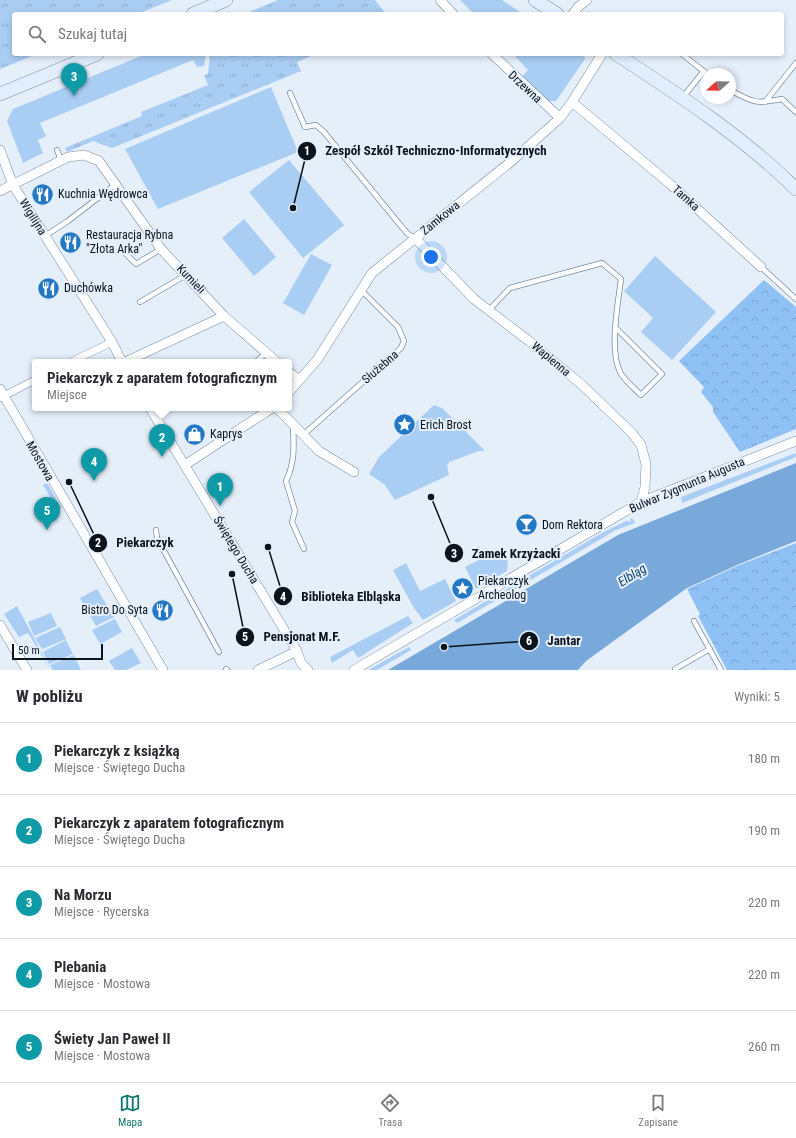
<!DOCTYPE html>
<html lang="pl">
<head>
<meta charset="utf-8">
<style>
  :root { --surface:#fff; --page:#f2f2f3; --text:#2b2b33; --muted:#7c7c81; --line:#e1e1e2; --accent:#0f766e }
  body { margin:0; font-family:"Roboto Condensed",sans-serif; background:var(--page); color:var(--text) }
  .compass { position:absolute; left:700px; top:68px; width:36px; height:36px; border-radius:50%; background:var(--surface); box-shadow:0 2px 6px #0003; rotate:250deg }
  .scale { position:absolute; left:12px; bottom:10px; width:91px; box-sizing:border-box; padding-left:4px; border:2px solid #0b131c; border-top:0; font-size:11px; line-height:14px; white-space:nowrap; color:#0b131c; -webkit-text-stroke:3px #e5effa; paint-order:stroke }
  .you { position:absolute; left:431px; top:257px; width:14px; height:14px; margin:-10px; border:3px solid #fff; border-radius:50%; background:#1a73e8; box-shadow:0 0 0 6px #1a73e833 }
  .badge { display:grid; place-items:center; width:26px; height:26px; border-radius:50%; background:var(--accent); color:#fff; font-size:13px; font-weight:700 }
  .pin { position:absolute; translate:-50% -33px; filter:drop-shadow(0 1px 2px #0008) }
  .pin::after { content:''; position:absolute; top:21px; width:14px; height:12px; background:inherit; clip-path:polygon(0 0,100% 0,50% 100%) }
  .popup { position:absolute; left:32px; top:359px; width:260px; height:52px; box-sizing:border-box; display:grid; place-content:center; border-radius:4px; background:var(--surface); filter:drop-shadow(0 1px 3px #0005); font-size:13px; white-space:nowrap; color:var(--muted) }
  .popup b { font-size:15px; color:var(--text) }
  .popup::after { content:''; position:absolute; left:50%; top:100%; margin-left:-8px; border:8px solid transparent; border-top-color:var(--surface) }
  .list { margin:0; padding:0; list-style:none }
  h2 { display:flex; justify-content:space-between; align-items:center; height:52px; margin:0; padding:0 16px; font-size:17px }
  h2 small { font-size:13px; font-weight:400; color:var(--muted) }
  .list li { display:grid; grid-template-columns:26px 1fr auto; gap:12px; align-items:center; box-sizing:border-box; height:72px; padding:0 16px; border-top:1px solid var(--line) }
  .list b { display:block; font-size:15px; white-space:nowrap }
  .list p { margin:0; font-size:13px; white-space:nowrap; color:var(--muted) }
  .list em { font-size:13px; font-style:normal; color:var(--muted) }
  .icon { flex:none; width:22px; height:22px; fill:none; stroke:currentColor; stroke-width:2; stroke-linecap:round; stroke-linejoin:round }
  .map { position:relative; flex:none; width:796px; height:670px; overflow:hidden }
  .search { position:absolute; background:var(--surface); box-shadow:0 2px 6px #0003; left:12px; right:12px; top:12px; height:44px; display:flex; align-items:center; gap:10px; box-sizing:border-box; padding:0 14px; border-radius:4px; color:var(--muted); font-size:15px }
  .sheet { height:412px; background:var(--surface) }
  nav { display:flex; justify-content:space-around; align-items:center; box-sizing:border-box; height:56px; border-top:1px solid var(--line); background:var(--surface); font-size:11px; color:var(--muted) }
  nav a { display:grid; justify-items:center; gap:2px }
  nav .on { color:var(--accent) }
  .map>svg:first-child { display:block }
  .green { fill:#aacdf3 }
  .forest { fill:url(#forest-crowns) }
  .park { fill:url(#park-tufts) }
  .water { fill:#79a8db }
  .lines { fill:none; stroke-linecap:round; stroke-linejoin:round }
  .service-casing { stroke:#778ea6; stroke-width:6 }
  .pedestrian-casing { stroke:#778ea6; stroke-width:8 }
  .minor-casing { stroke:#778ea6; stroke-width:10 }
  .secondary-casing { stroke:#778ea6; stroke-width:14 }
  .service { stroke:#fff; stroke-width:4.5 }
  .pedestrian { stroke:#fff; stroke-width:7 }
  .minor { stroke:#fff; stroke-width:9 }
  .secondary { stroke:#e0eefe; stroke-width:13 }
  .labels { text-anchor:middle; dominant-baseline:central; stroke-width:4; stroke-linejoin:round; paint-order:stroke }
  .street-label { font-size:12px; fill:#0b131c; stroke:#e5effa }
  .poi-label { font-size:12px; fill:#0b131c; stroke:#e5effa; text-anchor:start }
  .water-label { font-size:13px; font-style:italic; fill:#0d4170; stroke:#e5effa }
  .leader { fill:none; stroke:#0b131c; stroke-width:1.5 }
  .callout-dot { fill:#0b131c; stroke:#e5effa; stroke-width:1.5 }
  .mark-label { font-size:12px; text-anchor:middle; font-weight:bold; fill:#fff }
  .callout-label { font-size:13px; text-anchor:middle; font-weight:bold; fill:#0b131c; stroke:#e5effa; stroke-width:4; stroke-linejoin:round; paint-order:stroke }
</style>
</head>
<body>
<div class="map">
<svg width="796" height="670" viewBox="0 0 796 670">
  <defs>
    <pattern id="forest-crowns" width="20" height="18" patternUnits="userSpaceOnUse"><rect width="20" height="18" fill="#90c1f5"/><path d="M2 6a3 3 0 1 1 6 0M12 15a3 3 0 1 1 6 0" fill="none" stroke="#7ba5d1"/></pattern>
    <pattern id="park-tufts" width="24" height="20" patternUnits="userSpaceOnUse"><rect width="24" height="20" fill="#aacdf3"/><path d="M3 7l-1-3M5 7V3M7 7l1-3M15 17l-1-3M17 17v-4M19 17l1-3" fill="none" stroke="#91afd0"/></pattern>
  </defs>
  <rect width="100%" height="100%" fill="#e5effa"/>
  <path class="green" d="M460,0H502L523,14H474Z
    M146,54H206L204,66L197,67L193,60L40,123L46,136L38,140L43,153L23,163L7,121L13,109Z
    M513,54H584L585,59L556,101H547L521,78L528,70Z
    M271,87L298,152L158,209L125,149Z
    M289,160L344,225L303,258L249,192Z
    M244,219L276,257L254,276L222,238Z
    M311,254L332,265L304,315L283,303Z
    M655,256L716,312L672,360L641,332L653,318L624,291Z
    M434,405L442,408L485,451H479L449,462L447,466L449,475L395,500L384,484L369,474L379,457Z
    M796,453V457L682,503L681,497Z
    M47,483L62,508H57L43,485Z
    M632,518L635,523L616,530L457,623L454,620L600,534L626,521L631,522L630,519Z
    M500,549L508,562L507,571L476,589L465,567Z
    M406,563L420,591L445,579L456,601L423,620L414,608L393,570Z
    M97,589L114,617L96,626L80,598Z
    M17,606L51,670L28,633L19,637L4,614Z
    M51,613L57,626L34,636L28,622Z
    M408,616L413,623L358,658L353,650L332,663L330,657Z
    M115,619L122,632L100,644L92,630Z
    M60,627L66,639L42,649L35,638Z
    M66,640L73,654L49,664L43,652Z
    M409,647L411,650L377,670H368Z
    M132,648L141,663L126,670H115L109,661Z
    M74,655L81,670H53L50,665Z"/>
  <path class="forest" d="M764,280L796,307V429L740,452L713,412V407L701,392L704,387L679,361Z
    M796,543V670H727L698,616L700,614L687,589L737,566Z"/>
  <path class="park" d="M0,0H172L137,14H14V54H37L0,69Z
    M278,0H375L386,14H244Z
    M210,54H316L297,62L301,71L112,148L93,141L67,152L65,148L142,116L141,112L208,85L204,75L208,74Z"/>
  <path class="water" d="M796,463V541L737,565L687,588L586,661L578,670H388L618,535Z"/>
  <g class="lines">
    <defs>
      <path id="service" d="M682,54L707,74
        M730,90C754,103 755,104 782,99L796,112
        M290,93L305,127L316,125L324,132L401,226L408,234L415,238
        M683,97L704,71
        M765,102L796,63
        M57,150L61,160
        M45,236L68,221L116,184
        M126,254L136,264L161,249
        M761,267L796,299
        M140,302L186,275
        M489,310L510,288L602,263L621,279C618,304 609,349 620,372C624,380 634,388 641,395L662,374L616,328
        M256,362L266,353
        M293,425C294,445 295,463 286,481L295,511L292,522L304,549
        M303,435L401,348L404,341L398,327L361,290
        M156,530L157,538L219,652
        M694,621L721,670
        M226,669L227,670
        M675,669L710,649"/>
      <path id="pedestrian" d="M71,362L112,342
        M0,398L35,380"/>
      <path id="minor" d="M440,0L453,14
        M573,14L578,7L587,0
        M492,54L560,118
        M572,102L670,184L761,267
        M0,150L13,185L112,342L122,362
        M0,191L68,157L84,155L99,161L161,249L224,316L277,362
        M415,238L474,299L529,341L581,384L632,433L641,445L646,464L645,487L641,502
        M125,362L224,316
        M289,372L299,380
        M0,389L163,670
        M289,392L317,360L372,273L513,160L560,118L572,102L602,54
        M150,408L297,651L301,663L308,670
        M277,408L319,451L354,472
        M185,465L272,408
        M0,625L27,670
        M258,670L297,651
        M354,670L641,502L796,441"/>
      <path id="secondary" d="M535,0L557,14
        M193,14L226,0
        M616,54C679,95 742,136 796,189
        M0,94L97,54"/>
    </defs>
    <use href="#service" class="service-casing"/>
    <use href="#pedestrian" class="pedestrian-casing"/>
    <use href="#minor" class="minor-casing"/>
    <use href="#secondary" class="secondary-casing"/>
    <use href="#service" class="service"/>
    <use href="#pedestrian" class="pedestrian"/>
    <use href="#minor" class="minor"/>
    <use href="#secondary" class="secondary"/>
  </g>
  <defs>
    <symbol id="restaurant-disc" viewBox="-11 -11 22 22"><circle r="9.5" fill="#2378c6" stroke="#e5effa"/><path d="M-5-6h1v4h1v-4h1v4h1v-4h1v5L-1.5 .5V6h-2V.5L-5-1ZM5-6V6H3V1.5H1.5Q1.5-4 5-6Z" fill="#fff"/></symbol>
    <symbol id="sight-disc" viewBox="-11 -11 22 22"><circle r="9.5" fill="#2378c6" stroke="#e5effa"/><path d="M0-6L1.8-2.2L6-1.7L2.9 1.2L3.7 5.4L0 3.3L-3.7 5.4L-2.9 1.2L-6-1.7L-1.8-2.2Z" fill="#fff"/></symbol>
    <symbol id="shop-disc" viewBox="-11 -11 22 22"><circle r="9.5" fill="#2378c6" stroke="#e5effa"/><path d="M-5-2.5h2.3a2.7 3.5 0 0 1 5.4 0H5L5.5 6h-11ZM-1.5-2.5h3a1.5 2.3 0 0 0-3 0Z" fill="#fff"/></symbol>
    <symbol id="bar-disc" viewBox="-11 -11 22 22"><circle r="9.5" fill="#2378c6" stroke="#e5effa"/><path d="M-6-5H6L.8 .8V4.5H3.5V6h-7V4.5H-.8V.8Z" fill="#fff"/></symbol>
  </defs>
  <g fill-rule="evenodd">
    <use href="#restaurant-disc" x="30" y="182" width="25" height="25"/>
    <use href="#restaurant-disc" x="58" y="230" width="25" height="25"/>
    <use href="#restaurant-disc" x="36" y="276" width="25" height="25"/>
    <use href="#sight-disc" x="392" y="412" width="25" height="25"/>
    <use href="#shop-disc" x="182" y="422" width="25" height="25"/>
    <use href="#bar-disc" x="514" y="512" width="25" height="25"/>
    <use href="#sight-disc" x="450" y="576" width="25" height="25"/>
    <use href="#restaurant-disc" x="150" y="598" width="25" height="25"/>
  </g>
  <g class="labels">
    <g class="street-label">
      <text transform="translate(525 87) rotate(43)">Drzewna</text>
      <text transform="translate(686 198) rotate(42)">Tamka</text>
      <text transform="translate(33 217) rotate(58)">Wigilijna</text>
      <text transform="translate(440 218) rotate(-39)">Zamkowa</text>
      <text transform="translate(191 279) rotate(46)">Kumieli</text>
      <text transform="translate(551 359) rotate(40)">Wapienna</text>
      <text transform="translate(380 367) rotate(-41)">Służebna</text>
      <text transform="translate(40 461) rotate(60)">Mostowa</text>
      <text transform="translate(687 485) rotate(-23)">Bulwar Zygmunta Augusta</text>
      <text transform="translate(236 550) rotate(59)">Świętego Ducha</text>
    </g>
    <g class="poi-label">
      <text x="58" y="194">Kuchnia Wędrowca</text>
      <text x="86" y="235">Restauracja Rybna<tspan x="86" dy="14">"Złota Arka"</tspan></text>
      <text x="64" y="288">Duchówka</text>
      <text x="420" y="425">Erich Brost</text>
      <text x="210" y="434">Kaprys</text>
      <text x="542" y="525">Dom Rektora</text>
      <text x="478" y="581">Piekarczyk<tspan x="478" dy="14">Archeolog</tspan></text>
      <text x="148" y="610" text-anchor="end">Bistro Do Syta</text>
    </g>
    <g class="water-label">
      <text transform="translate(632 575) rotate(-32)">Elbląg</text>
    </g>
  </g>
  <path class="leader" d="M293 208L307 151M69 482L98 543M431 497L454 553M268 547L283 596M232 574L245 637M444 647L529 641"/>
  <g class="callout-dot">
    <circle cx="293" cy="208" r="4"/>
    <circle cx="69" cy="482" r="4"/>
    <circle cx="431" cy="497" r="4"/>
    <circle cx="268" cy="547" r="4"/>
    <circle cx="232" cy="574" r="4"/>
    <circle cx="444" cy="647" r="4"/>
    <circle cx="307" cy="151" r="10"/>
    <circle cx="98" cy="543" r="10"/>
    <circle cx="454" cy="553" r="10"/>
    <circle cx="283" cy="596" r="10"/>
    <circle cx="245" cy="637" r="10"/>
    <circle cx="529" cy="641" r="10"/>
  </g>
  <g class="mark-label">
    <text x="307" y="155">1</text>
    <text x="98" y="547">2</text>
    <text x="454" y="558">3</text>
    <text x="283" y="601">4</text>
    <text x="245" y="641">5</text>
    <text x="529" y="645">6</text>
  </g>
  <g class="callout-label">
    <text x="436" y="155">Zespół Szkół Techniczno-Informatycznych</text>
    <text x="145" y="547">Piekarczyk</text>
    <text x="516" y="558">Zamek Krzyżacki</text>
    <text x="351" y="601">Biblioteka Elbląska</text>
    <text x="302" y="641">Pensjonat M.F.</text>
    <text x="564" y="645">Jantar</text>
  </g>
</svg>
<svg class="compass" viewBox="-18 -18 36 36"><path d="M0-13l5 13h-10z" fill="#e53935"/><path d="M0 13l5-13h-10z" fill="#7c7c81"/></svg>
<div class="scale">50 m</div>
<div class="you"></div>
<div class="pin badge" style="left:220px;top:506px;background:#0f9aa8">1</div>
<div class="pin badge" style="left:162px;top:457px;background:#0f9aa8">2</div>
<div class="popup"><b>Piekarczyk z aparatem fotograficznym</b>Miejsce</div>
<div class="pin badge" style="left:74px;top:96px;background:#0f9aa8">3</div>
<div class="pin badge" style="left:94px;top:481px;background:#0f9aa8">4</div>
<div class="pin badge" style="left:47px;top:530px;background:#0f9aa8">5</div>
<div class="search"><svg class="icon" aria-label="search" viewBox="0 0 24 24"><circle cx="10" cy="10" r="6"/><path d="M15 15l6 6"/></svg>Szukaj tutaj</div>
</div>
<section class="sheet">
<h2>W pobliżu<small>Wyniki: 5</small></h2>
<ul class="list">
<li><span class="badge" style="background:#0f9aa8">1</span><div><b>Piekarczyk z książką</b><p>Miejsce · Świętego Ducha</p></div><em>180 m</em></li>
<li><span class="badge" style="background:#0f9aa8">2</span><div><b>Piekarczyk z aparatem fotograficznym</b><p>Miejsce · Świętego Ducha</p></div><em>190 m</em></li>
<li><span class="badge" style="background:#0f9aa8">3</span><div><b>Na Morzu</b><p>Miejsce · Rycerska</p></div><em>220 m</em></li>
<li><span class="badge" style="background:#0f9aa8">4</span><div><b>Plebania</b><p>Miejsce · Mostowa</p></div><em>220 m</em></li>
<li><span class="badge" style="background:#0f9aa8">5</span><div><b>Świety Jan Paweł II</b><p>Miejsce · Mostowa</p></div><em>260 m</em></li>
</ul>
</section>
<nav>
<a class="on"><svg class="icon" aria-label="map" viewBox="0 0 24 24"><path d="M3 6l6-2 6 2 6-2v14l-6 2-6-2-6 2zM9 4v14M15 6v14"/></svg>Mapa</a>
<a><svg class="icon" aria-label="directions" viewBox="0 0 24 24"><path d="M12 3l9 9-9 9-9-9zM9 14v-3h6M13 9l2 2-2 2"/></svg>Trasa</a>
<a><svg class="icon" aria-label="saved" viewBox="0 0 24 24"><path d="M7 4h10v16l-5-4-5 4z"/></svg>Zapisane</a>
</nav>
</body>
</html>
